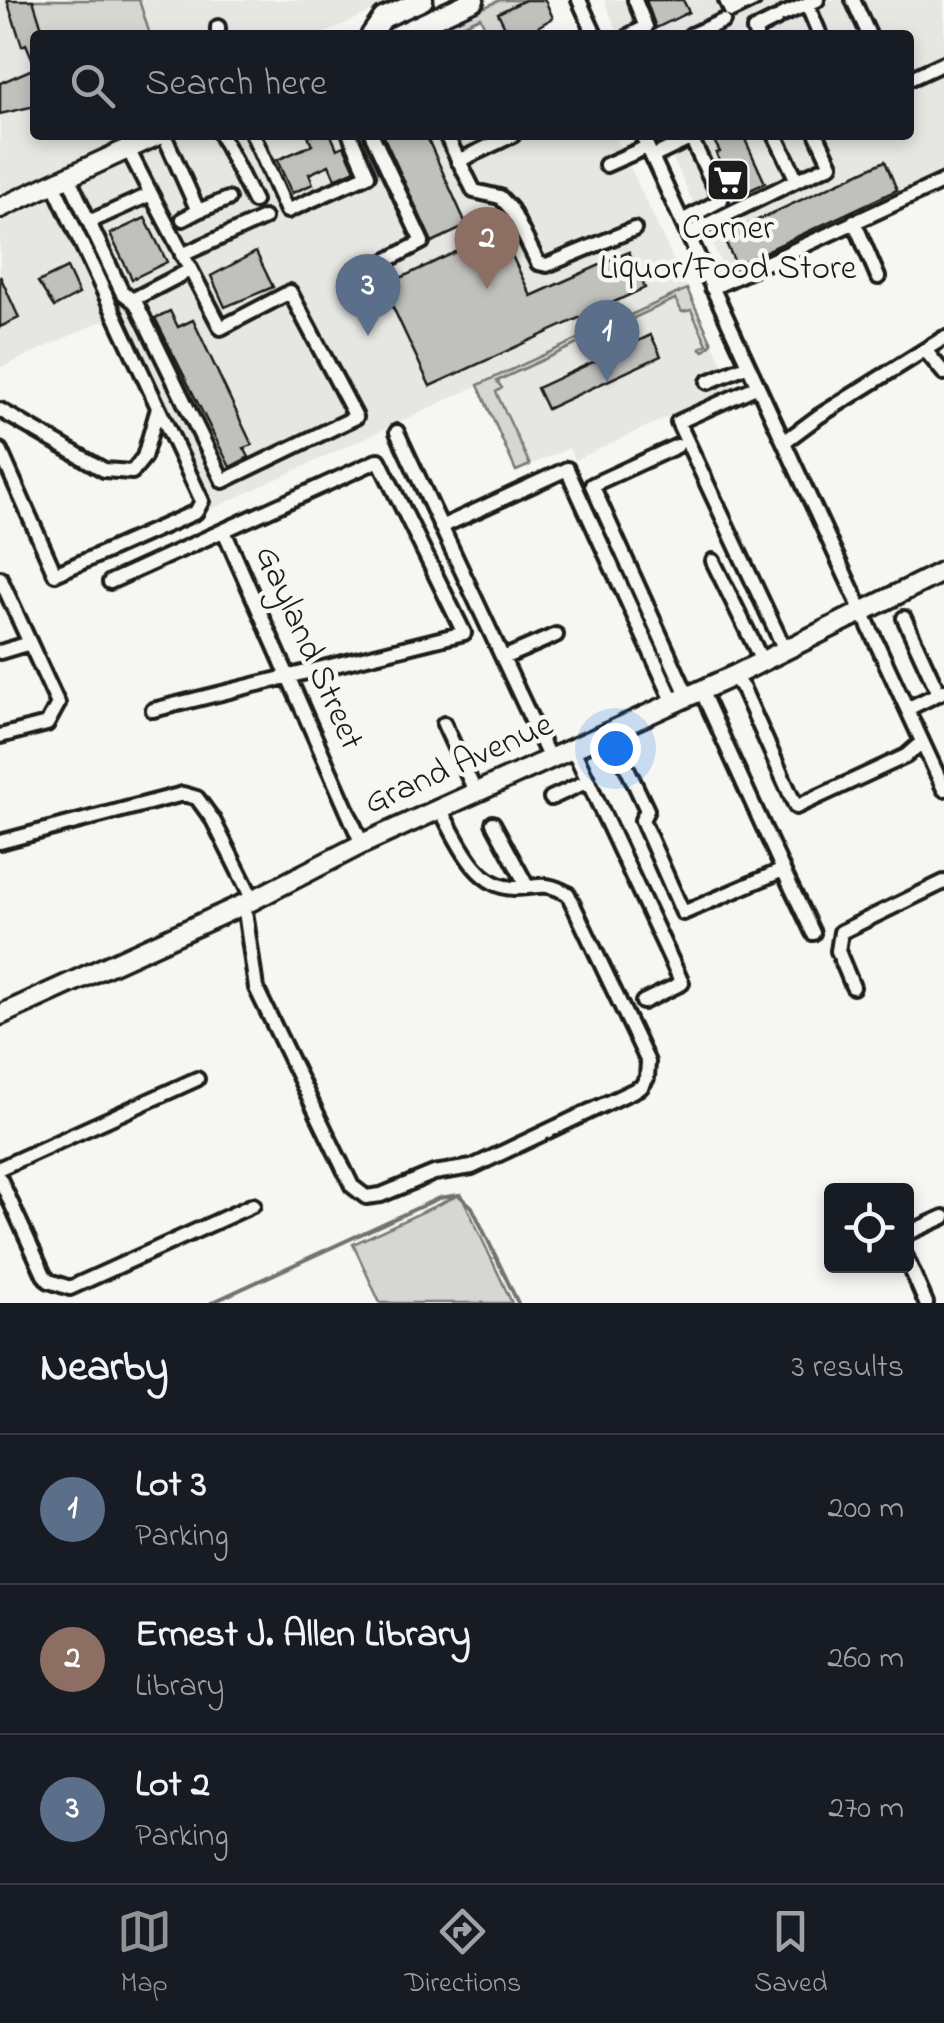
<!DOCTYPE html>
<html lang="en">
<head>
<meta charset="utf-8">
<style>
  :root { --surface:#171b24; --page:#242831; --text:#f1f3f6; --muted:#9ea1a6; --line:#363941; --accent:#919294 }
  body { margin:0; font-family:"Indie Flower",sans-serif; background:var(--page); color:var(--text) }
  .controls { position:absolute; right:30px; bottom:30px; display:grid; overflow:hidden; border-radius:10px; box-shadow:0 5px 15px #0003 }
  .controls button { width:90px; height:90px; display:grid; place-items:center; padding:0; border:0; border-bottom:2px solid var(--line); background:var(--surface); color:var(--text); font:50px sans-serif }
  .you { position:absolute; left:615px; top:748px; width:35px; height:35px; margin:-25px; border:8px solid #fff; border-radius:50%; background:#1a73e8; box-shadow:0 0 0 15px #1a73e833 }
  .badge { display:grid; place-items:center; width:65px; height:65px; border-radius:50%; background:var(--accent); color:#fff; font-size:32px; font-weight:700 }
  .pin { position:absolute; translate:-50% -82px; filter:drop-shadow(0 2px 5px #0008) }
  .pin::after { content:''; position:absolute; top:52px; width:35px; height:30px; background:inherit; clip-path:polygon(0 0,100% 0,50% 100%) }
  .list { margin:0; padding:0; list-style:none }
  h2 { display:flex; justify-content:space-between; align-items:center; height:130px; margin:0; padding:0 40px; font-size:42px }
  h2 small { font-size:32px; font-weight:400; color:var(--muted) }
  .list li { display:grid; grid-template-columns:65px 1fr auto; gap:30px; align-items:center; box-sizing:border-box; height:150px; padding:0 40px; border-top:2px solid var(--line) }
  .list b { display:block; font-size:38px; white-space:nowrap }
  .list p { margin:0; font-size:32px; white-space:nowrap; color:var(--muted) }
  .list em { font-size:32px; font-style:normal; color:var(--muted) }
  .icon { flex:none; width:55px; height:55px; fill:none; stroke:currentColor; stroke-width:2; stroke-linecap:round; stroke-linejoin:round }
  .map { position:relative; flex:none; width:944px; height:1303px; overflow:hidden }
  .search { position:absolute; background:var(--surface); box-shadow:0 5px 15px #0003; left:30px; right:30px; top:30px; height:110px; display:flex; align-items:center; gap:25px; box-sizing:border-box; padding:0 35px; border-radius:10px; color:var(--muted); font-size:38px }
  .sheet { height:580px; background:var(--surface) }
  nav { display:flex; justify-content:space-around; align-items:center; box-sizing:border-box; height:140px; border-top:2px solid var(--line); background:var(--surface); font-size:28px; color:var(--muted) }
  nav a { display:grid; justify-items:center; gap:5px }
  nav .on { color:var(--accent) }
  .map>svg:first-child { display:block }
  .built { fill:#e6e6e2 }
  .green { fill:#d6d6d2; stroke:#797977; stroke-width:2.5 }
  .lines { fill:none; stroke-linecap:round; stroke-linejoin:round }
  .stream { stroke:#727271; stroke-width:4 }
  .building { fill:#c0c0bd; stroke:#1c1c1c; stroke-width:2.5 }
  .minor-casing { stroke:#1c1c1c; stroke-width:20 }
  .major-casing { stroke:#1c1c1c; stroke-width:25 }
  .minor { stroke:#f6f6f2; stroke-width:12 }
  .major { stroke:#f6f6f2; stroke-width:18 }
  .labels { text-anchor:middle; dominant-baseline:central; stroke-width:9; stroke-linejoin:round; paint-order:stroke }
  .poi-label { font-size:35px; fill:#1c1c1c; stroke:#f6f6f2 }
  .street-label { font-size:35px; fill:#1c1c1c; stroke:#f6f6f2 }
</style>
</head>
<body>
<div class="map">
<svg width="944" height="1303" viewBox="0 0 944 1303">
  <rect width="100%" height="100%" fill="#f6f6f2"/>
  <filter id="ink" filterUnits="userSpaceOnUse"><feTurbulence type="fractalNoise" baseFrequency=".01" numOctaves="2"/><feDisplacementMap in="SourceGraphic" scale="20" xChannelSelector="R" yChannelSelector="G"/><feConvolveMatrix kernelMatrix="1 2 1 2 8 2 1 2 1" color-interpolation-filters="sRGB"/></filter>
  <g filter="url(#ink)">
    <path class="built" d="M0,0H396L320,35H35V135H615L733,387L575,460L569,448L516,471L477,386L212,509L60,180L49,185L111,317L0,368Z
      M604,0H944V171L725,271L662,135H909V35H619Z"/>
    <path class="green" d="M30,0H139L150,35H41Z
      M500,0H525L499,13L509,35H489L480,17L440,35H425Z
      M687,289L712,343L704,351L700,348L707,344L691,310L682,312L675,299L497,381L502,388L496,392L530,465L516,471L478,385Z
      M461,1194L512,1303H380L353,1244Z"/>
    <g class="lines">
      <path class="stream" d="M211,1303L439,1198L459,1195L472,1207L518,1303"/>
    </g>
    <path class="building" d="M7,0H33L44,35H35V65L26,44L22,46Z
      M525,0H545L553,18L527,33L526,30L509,35L498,13Z
      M646,0H683L689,12L656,28Z
      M35,68V106L0,114V83Z
      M308,135H331L337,149L344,146L355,170L335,179L329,165L309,174L313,184L292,193L277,160L312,145Z
      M383,135H426L467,226L432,242Z
      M722,135H743L765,183L740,195L734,182L730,184L716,153L720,152L713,139Z
      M885,161L897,190L736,265L723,236Z
      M145,218L167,262L132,279L110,234Z
      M505,225L512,240L506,243L531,296L629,252L645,288L430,386L383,286L490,236L488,232Z
      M256,252L273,287L225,307L211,276Z
      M67,268L79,294L54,307L38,282Z
      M0,276L19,318L0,327Z
      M170,311L178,327L193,320L252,445L244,448L249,457L230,467L155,318Z
      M651,335L661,356L547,409L537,388Z"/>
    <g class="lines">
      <defs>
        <path id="minor" d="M579,0L595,35
          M726,0L731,11L754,0
          M853,0L869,35
          M807,4L820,35
          M782,15L817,0
          M218,35V27
          M630,35L646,27L635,0
          M691,35L723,21
          M756,35L754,30L776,19
          M909,79L944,63
          M164,135L198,211L183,219
          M221,135L254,201
          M253,135L287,211L368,175L350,135
          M446,135L474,191L500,197L511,209L538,263L547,265L634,229
          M642,135L944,789
          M775,135L797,180L831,165L817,135
          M652,157L698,135
          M458,161L513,135
          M606,165L647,147
          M68,176L89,222L151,194L128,149
          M198,211L228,199
          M682,221L721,200L691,138
          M854,221L878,277
          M89,222L122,292L136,303L223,481L356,417L290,292L221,328L151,194
          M688,234L797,180
          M182,255L264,218
          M361,274L422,242L372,135
          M712,288L944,181
          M132,300L190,270
          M925,350L944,373
          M708,382L748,365
          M758,386L678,422L785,650
          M0,410L104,470L132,472L144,457L158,408
          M397,432L550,759
          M784,442L819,416L944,338
          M677,446L592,485L688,697
          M0,450L55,574L196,512L202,501L53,183
          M441,527L567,469L674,703
          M224,531L362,844
          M713,561L762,661
          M0,578L58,704L47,724L0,736
          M110,582L379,460L464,633L153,710
          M904,618L939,694
          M0,652L30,643
          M503,658L556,635
          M733,676L743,689L796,807L906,756L922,742
          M907,709L944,691
          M444,724L475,791
          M610,732L647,810L642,820L683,913L783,870L701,690
          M573,749L682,983L643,1002
          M551,798L588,781
          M493,823L527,886
          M0,842L183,794L197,798L213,820L253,900
          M783,870L813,933
          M244,904L256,988L352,1186L366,1197L381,1195L434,1173L472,1167L641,1087L647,1078L648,1062L568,894C543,880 539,888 514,888C474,887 457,838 440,809
          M853,987L838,951L841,932L944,882
          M0,1168L197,1079
          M0,1179L44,1275L49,1281L70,1288L253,1205
          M906,1234L944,1217
          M906,1257L926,1303"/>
        <path id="major" d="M371,35L383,18L423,0
          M398,35L474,0
          M0,208L158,135
          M0,1015L253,900L362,844L733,676L944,571"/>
      </defs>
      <use href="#minor" class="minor-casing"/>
      <use href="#major" class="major-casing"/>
      <use href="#minor" class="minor"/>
      <use href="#major" class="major"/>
    </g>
  </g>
  <defs>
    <symbol id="supermarket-square" viewBox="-11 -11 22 22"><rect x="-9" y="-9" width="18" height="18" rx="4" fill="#1c1c1c" stroke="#f6f6f2"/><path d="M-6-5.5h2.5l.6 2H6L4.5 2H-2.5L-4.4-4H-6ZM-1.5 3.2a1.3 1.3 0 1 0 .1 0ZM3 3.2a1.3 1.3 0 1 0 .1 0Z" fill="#fff"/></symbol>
  </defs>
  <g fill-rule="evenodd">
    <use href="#supermarket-square" x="703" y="155" width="50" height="50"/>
  </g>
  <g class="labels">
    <g class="poi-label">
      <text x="728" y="229">Corner<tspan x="728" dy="40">Liquor/Food Store</tspan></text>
    </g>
    <g class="street-label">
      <text transform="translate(308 648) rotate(66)">Gayland Street</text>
      <text transform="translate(459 765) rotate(-24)">Grand Avenue</text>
    </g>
  </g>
</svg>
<div class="controls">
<button><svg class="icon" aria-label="locate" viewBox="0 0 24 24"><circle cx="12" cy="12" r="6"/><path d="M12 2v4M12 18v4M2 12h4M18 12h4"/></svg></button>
</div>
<div class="you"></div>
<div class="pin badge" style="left:607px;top:382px;background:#5c6f8a">1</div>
<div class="pin badge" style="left:487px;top:289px;background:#8d6e63">2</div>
<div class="pin badge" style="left:368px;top:336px;background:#5c6f8a">3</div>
<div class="search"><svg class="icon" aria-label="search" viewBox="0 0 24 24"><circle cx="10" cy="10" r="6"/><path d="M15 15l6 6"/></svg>Search here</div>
</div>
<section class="sheet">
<h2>Nearby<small>3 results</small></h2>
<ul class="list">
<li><span class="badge" style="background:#5c6f8a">1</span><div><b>Lot 3</b><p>Parking</p></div><em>200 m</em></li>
<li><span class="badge" style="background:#8d6e63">2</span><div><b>Ernest J. Allen Library</b><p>Library</p></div><em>260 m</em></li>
<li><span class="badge" style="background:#5c6f8a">3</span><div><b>Lot 2</b><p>Parking</p></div><em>270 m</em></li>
</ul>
</section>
<nav>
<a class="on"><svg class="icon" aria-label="map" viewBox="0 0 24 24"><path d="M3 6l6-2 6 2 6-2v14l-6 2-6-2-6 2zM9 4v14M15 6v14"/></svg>Map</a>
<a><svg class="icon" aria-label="directions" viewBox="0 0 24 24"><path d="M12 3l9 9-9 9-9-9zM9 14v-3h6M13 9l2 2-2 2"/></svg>Directions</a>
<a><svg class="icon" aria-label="saved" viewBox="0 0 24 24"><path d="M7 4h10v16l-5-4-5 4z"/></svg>Saved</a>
</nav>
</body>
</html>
